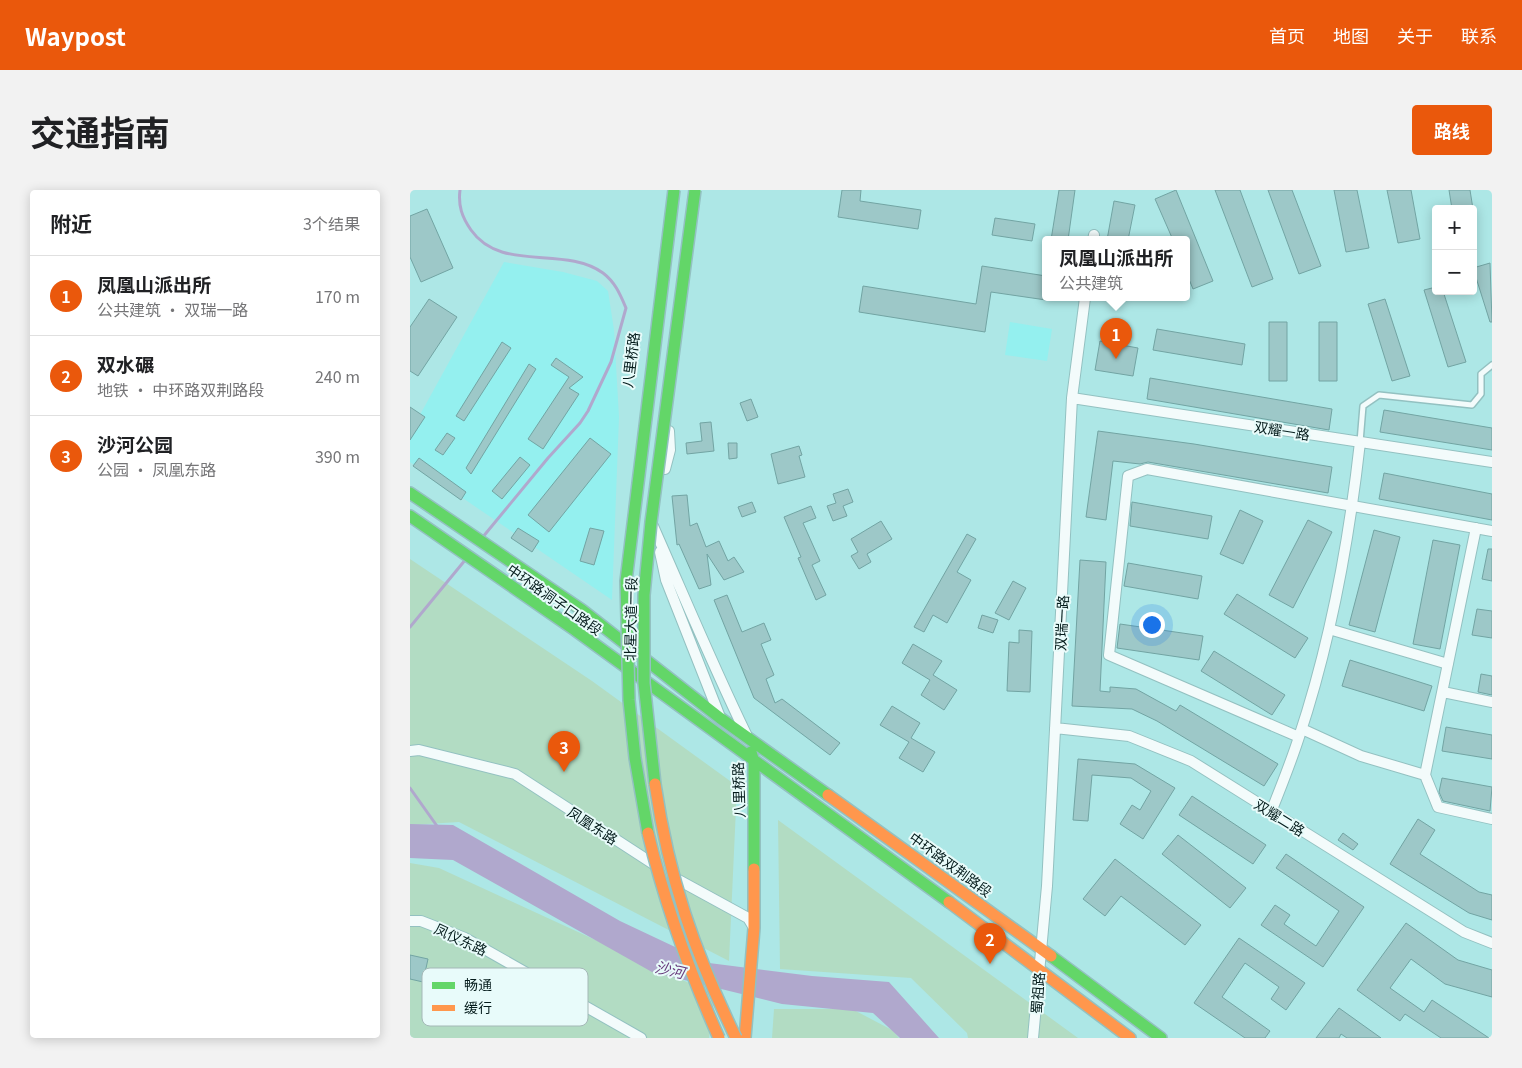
<!DOCTYPE html>
<html lang="zh">
<head>
<meta charset="utf-8">
<style>
  :root { --surface:#fff; --page:#f2f2f2; --text:#202124; --muted:#757577; --line:#e0e0e0; --accent:#ea580c }
  body { margin:0; font-family:Georgia,"Noto Sans SC",serif; background:var(--page); color:var(--text) }
  .controls { position:absolute; right:15px; top:15px; display:grid; overflow:hidden; border-radius:5px; box-shadow:0 2px 12px #0003 }
  .controls button { width:45px; height:45px; display:grid; place-items:center; padding:0; border:0; border-bottom:1px solid var(--line); background:var(--surface); color:var(--text); font:25px sans-serif }
  .you { position:absolute; left:741px; top:434px; width:18px; height:18px; margin:-12px; border:4px solid #fff; border-radius:50%; background:#1a73e8; box-shadow:0 0 0 8px #1a73e833 }
  .badge { display:grid; place-items:center; width:32px; height:32px; border-radius:50%; background:var(--accent); color:#fff; font-size:16px; font-weight:700 }
  .pin { position:absolute; translate:-50% -41px; filter:drop-shadow(0 1px 2px #0008) }
  .pin::after { content:''; position:absolute; top:26px; width:18px; height:15px; background:inherit; clip-path:polygon(0 0,100% 0,50% 100%) }
  .popup { position:absolute; left:632px; top:46px; width:148px; height:65px; box-sizing:border-box; display:grid; place-content:center; border-radius:5px; background:var(--surface); filter:drop-shadow(0 1px 4px #0005); font-size:16px; white-space:nowrap; color:var(--muted) }
  .popup b { font-size:19px; color:var(--text) }
  .popup::after { content:''; position:absolute; left:50%; top:100%; margin-left:-10px; border:10px solid transparent; border-top-color:var(--surface) }
  .list { margin:0; padding:0; list-style:none }
  h2 { display:flex; justify-content:space-between; align-items:center; height:65px; margin:0; padding:0 20px; font-size:21px }
  h2 small { font-size:16px; font-weight:400; color:var(--muted) }
  .list li { display:grid; grid-template-columns:32px 1fr auto; gap:15px; align-items:center; box-sizing:border-box; height:80px; padding:0 20px; border-top:1px solid var(--line) }
  .list b { display:block; font-size:19px; white-space:nowrap }
  .list p { margin:0; font-size:16px; white-space:nowrap; color:var(--muted) }
  .list em { font-size:16px; font-style:normal; color:var(--muted) }
  .map { position:relative; flex:none; width:1082px; height:848px; overflow:hidden; border-radius:5px }
  header { display:flex; align-items:center; gap:30px; box-sizing:border-box; height:70px; padding:0 25px; background:var(--accent); color:#fff }
  header strong { font-size:24px }
  nav { display:flex; gap:28px; margin-inline-start:auto; font-size:18px }
  .intro { display:flex; align-items:center; justify-content:space-between; box-sizing:border-box; height:120px; padding:0 30px }
  h1 { margin:0; font-size:35px }
  .button { padding:12px 22px; border-radius:5px; background:var(--accent); color:#fff; font-size:18px; font-weight:700 }
  main { display:flex; gap:30px; padding:0 30px }
  aside { flex:1; background:var(--surface); border-radius:5px; box-shadow:0 2px 12px #0003 }
  .map>svg:first-child { display:block }
  .built { fill:#94f0ef }
  .green { fill:#b2dcc3 }
  .water { fill:#b0a8cd }
  .lines { fill:none; stroke-linecap:round; stroke-linejoin:round }
  .stream { stroke:#b0a8cd; stroke-width:3 }
  .building { fill:#9dc8c8; stroke:#72a4a3 }
  .lane-casing { stroke:#93c1c1; stroke-width:8 }
  .street-casing { stroke:#93c1c1; stroke-width:12 }
  .fast-casing { stroke:#93c1c1; stroke-width:14 }
  .slow-casing { stroke:#93c1c1; stroke-width:14 }
  .lane { stroke:#f3fbfb; stroke-width:5 }
  .street { stroke:#f3fbfb; stroke-width:10 }
  .fast { stroke:#63d668; stroke-width:11 }
  .slow { stroke:#ff974d; stroke-width:11 }
  .fast-bridge-casing { stroke:#93c1c1; stroke-width:14; stroke-linecap:butt }
  .slow-bridge-casing { stroke:#93c1c1; stroke-width:14; stroke-linecap:butt }
  .fast-bridge { stroke:#63d668; stroke-width:11 }
  .slow-bridge { stroke:#ff974d; stroke-width:11 }
  .labels { text-anchor:middle; dominant-baseline:central; stroke-width:4; stroke-linejoin:round; paint-order:stroke }
  .street-label { font-size:14px; fill:#041b1b; stroke:#e8fbfa }
  .water-label { font-size:15px; font-style:italic; fill:#6a3c7e; stroke:#e8fbfa }
  .key { fill:#e8fbfa; stroke:#a4b8b7; stroke-width:1 }
  .key-label { font-size:14px; fill:#041b1b }
</style>
</head>
<body>
<header>
<strong>Waypost</strong>
<nav><a>首页</a><a>地图</a><a>关于</a><a>联系</a></nav>
</header>
<div class="intro"><h1>交通指南</h1><a class="button">路线</a></div>
<main>
<aside>
<h2>附近<small>3个结果</small></h2>
<ul class="list">
<li><span class="badge">1</span><div><b>凤凰山派出所</b><p>公共建筑 · 双瑞一路</p></div><em>170 m</em></li>
<li><span class="badge">2</span><div><b>双水碾</b><p>地铁 · 中环路双荆路段</p></div><em>240 m</em></li>
<li><span class="badge">3</span><div><b>沙河公园</b><p>公园 · 凤凰东路</p></div><em>390 m</em></li>
</ul>
</aside>
<div class="map">
<svg width="1082" height="848" viewBox="0 0 1082 848">
  <rect width="100%" height="100%" fill="#ade7e6"/>
  <path class="built" d="M94,72L153,82L187,91L198,101L204,140L209,227L202,410L0,272V243Z
    M600,132L642,139L637,171L595,165Z"/>
  <path class="green" d="M0,369L182,491L327,596L319,771L49,632L0,635Z
    M368,630L668,848H558L557,843L501,788L370,779Z
    M0,673L29,678L305,805L299,848H0Z
    M364,819H442L482,840L489,848H362Z"/>
  <path class="water" d="M0,634L43,635L210,731L299,773L402,786L479,792L529,848H490L463,823L372,814L242,782L43,670L0,668Z"/>
  <g class="lines">
    <path class="stream" d="M50,0C48,16 52,27 61,40C91,83 154,55 193,83C205,92 210,104 216,118L201,172L178,221L170,233L138,268L72,348
      M0,437L56,369
      M0,598L27,636"/>
  </g>
  <path class="building" d="M432,0H451L450,11L511,20L508,39L428,27Z
    M649,0H665L658,50H641Z
    M766,0L803,91L783,99L776,82V50H763L745,9Z
    M805,0H830L863,89L842,97Z
    M858,0H882L911,76L889,84Z
    M924,0H947L959,58L936,62Z
    M977,0H1001L1010,49L988,53Z
    M1039,0H1060L1063,19H1042Z
    M704,11L725,15L718,50H697Z
    M17,19L43,78L11,92L0,67V26Z
    M585,28L625,34L622,51L582,45Z
    M1080,73L1082,132H1080L1063,78Z
    M572,76L636,86V110L581,102L575,142L449,122L453,96L566,114Z
    M1026,97V101H1033L1056,172L1038,177L1014,100Z
    M19,109L47,127L8,186L0,181V137Z
    M975,109L1000,186L982,191L958,114Z
    M859,132H877V191H859Z
    M909,132H927V191H909Z
    M747,139L835,154L832,175L743,160Z
    M690,151L728,158L723,186L685,180Z
    M92,152L101,158L54,231L46,226Z
    M146,168L173,187L159,198L169,204L133,259L118,249L159,187L141,175Z
    M119,174L126,179L61,284L56,278Z
    M740,188L922,219L919,240L737,209Z
    M341,209L348,227L337,231L330,213Z
    M0,217L15,227L0,250Z
    M974,220L1082,238V260L970,242Z
    M301,232L304,261L277,264L276,253L292,251L290,233Z
    M688,241L784,254L922,277L918,303L738,272L730,274L703,271L696,330L676,327Z
    M37,243L45,248L33,265L25,260Z
    M180,248L201,264L139,342L118,325Z
    M318,253H327V268L319,269Z
    M389,256L392,265L389,266L395,287L368,294L361,264Z
    M110,267L120,275L92,309L82,301Z
    M9,268L56,302L51,310L3,276Z
    M974,283L1082,304V330L969,309Z
    M438,299L443,312L433,316L437,326L423,331L417,316L426,313L423,304Z
    M277,305L280,336L287,333L296,357L309,351L318,371L324,367L334,382L314,390L297,364L301,395L289,399L269,354L267,355L262,306Z
    M342,312L346,322L332,327L328,317Z
    M722,312L802,326L798,349L720,336Z
    M401,316L406,328L393,333L410,371L402,375L416,405L406,410L388,368L391,367L374,327Z
    M830,320L853,331L833,374L810,364Z
    M898,330L922,342L883,418L859,405Z
    M471,331L482,349L457,364L461,372L449,379L441,366L448,362L441,349Z
    M108,338L129,351L122,362L101,348Z
    M180,338L194,341L184,375L170,371Z
    M964,340L990,347L965,442L939,435Z
    M557,344L566,349L547,382L561,390L537,433L523,425L514,442L504,437Z
    M1023,350L1050,355L1030,459L1003,454Z
    M1078,359H1082V391L1072,389Z
    M670,370L696,372L690,501L700,502V497L726,499L766,521L770,515L868,574L854,596L747,531L722,519L662,516Z
    M718,373L792,386L788,409L714,396Z
    M603,391L616,398L599,430L585,423Z
    M827,404L898,448L885,468L814,424Z
    M317,405L332,442L354,433L361,450L351,454L364,485L356,489L365,513L372,509L430,553L420,565L344,508L304,410Z
    M1067,419L1082,421V448L1062,445Z
    M572,425L588,430L583,443L568,438Z
    M710,434L793,446L789,470L707,458Z
    M609,440L622,441L620,502L597,501L599,452L609,453Z
    M503,454L532,471L523,485L547,500L534,520L511,505L520,490L492,473Z
    M804,461L875,505L862,525L791,481Z
    M940,470L1022,496L1014,521L932,496Z
    M1071,484L1082,486V505L1068,502Z
    M482,516L510,533L501,548L525,562L513,582L489,568L499,552L470,535Z
    M1036,537L1082,545V569L1032,561Z
    M668,569L725,574L765,598L733,649L710,634L722,615L730,620L741,601L721,588L682,585L678,631L663,630Z
    M1032,588L1082,597L1080,621L1033,611L1029,602Z
    M782,606L856,655L843,674L769,625Z
    M1008,629L1025,640L1010,664L1069,702L1082,705V730L1059,723L980,674Z
    M933,643L948,654L943,660L928,650Z
    M768,645L836,698L820,718L752,664Z
    M876,664L954,717L913,777L851,735L865,715L880,725L874,734L906,756L929,721L866,678Z
    M705,669L791,735L775,755L711,706L695,726L673,709Z
    M996,733L1048,770L1082,780V807L1035,794L1001,769L980,798L1014,822L1022,810L1079,848H1031L995,824L990,831L947,800Z
    M829,748L895,793L876,820L861,809L869,797L835,773L812,807L860,841L855,848H835L784,813Z
    M0,765L18,769L13,792L0,789Z
    M929,818L971,848H937L931,844L929,848H906Z"/>
  <g class="lines">
    <defs>
      <path id="lane" d="M950,252L953,216L969,205L1062,215L1071,204V184L1082,175"/>
      <path id="street" d="M683,50L684,45
        M662,208L1082,272
        M255,279L260,260L259,241
        M243,336C274,406 303,476 336,544
        M1066,338L1015,585L1028,617L1082,629
        M250,362L256,390L310,527
        M919,439L1038,474
        M1033,502L1082,512
        M645,538L719,546L781,571L1054,742L1082,753
        M892,539L951,566L1015,585
        M889,547L699,465L718,286L737,279L1082,341
        M0,561L9,560L105,584L245,675
        M861,622C871,597 881,572 889,547C921,451 939,351 950,252
        M263,687L338,728L344,738
        M0,731H11L55,748L231,848
        M623,848L637,696L662,208L675,108"/>
      <path id="fast" d="M0,303L172,420L310,528L418,605
        M0,326L165,440L539,712
        M341,562L344,572V679
        M641,766L751,848"/>
      <path id="slow" d="M418,605L641,766
        M539,712L720,848
        M335,848L344,738V679"/>
    </defs>
    <use href="#lane" class="lane-casing"/>
    <use href="#street" class="street-casing"/>
    <use href="#fast" class="fast-casing"/>
    <use href="#slow" class="slow-casing"/>
    <use href="#lane" class="lane"/>
    <use href="#street" class="street"/>
    <use href="#fast" class="fast"/>
    <use href="#slow" class="slow"/>
    <defs>
      <path id="fast-bridge" d="M245,594L234,493V405L241,332L285,0
        M238,643L225,568L219,510L216,391L264,0"/>
      <path id="slow-bridge" d="M245,594C259,689 284,761 326,848
        M238,643C255,715 279,781 309,848"/>
    </defs>
    <use href="#fast-bridge" class="fast-bridge-casing"/>
    <use href="#slow-bridge" class="slow-bridge-casing"/>
    <use href="#fast-bridge" class="fast-bridge"/>
    <use href="#slow-bridge" class="slow-bridge"/>
  </g>
  <g class="labels">
    <g class="street-label">
      <text transform="translate(220 170) rotate(-83)">八里桥路</text>
      <text transform="translate(872 240) rotate(9)">双耀一路</text>
      <text transform="translate(145 409) rotate(35)">中环路洞子口路段</text>
      <text transform="translate(220 429) rotate(-89)">北星大道一段</text>
      <text transform="translate(651 433) rotate(-87)">双瑞一路</text>
      <text transform="translate(328 600) rotate(-92)">八里桥路</text>
      <text transform="translate(870 627) rotate(32)">双耀二路</text>
      <text transform="translate(183 635) rotate(33)">凤凰东路</text>
      <text transform="translate(541 674) rotate(36)">中环路双荆路段</text>
      <text transform="translate(51 749) rotate(25)">凤仪东路</text>
      <text transform="translate(627 803) rotate(-86)">蜀祖路</text>
    </g>
    <g class="water-label">
      <text transform="translate(260 779) rotate(13)">沙河</text>
    </g>
  </g>
  <rect x="12" y="778" width="166" height="58" rx="8" class="key"/>
  <rect x="22" y="792" width="23" height="7" fill="#63d668"/>
  <rect x="22" y="815" width="23" height="6" fill="#ff974d"/>
  <g class="key-label">
    <text x="54" y="800">畅通</text>
    <text x="54" y="823">缓行</text>
  </g>
</svg>
<div class="controls">
<button>+</button>
<button>−</button>
</div>
<div class="you"></div>
<div class="pin badge" style="left:706px;top:169px">1</div>
<div class="popup"><b>凤凰山派出所</b>公共建筑</div>
<div class="pin badge" style="left:580px;top:774px">2</div>
<div class="pin badge" style="left:154px;top:582px">3</div>
</div>
</main>
</body>
</html>
